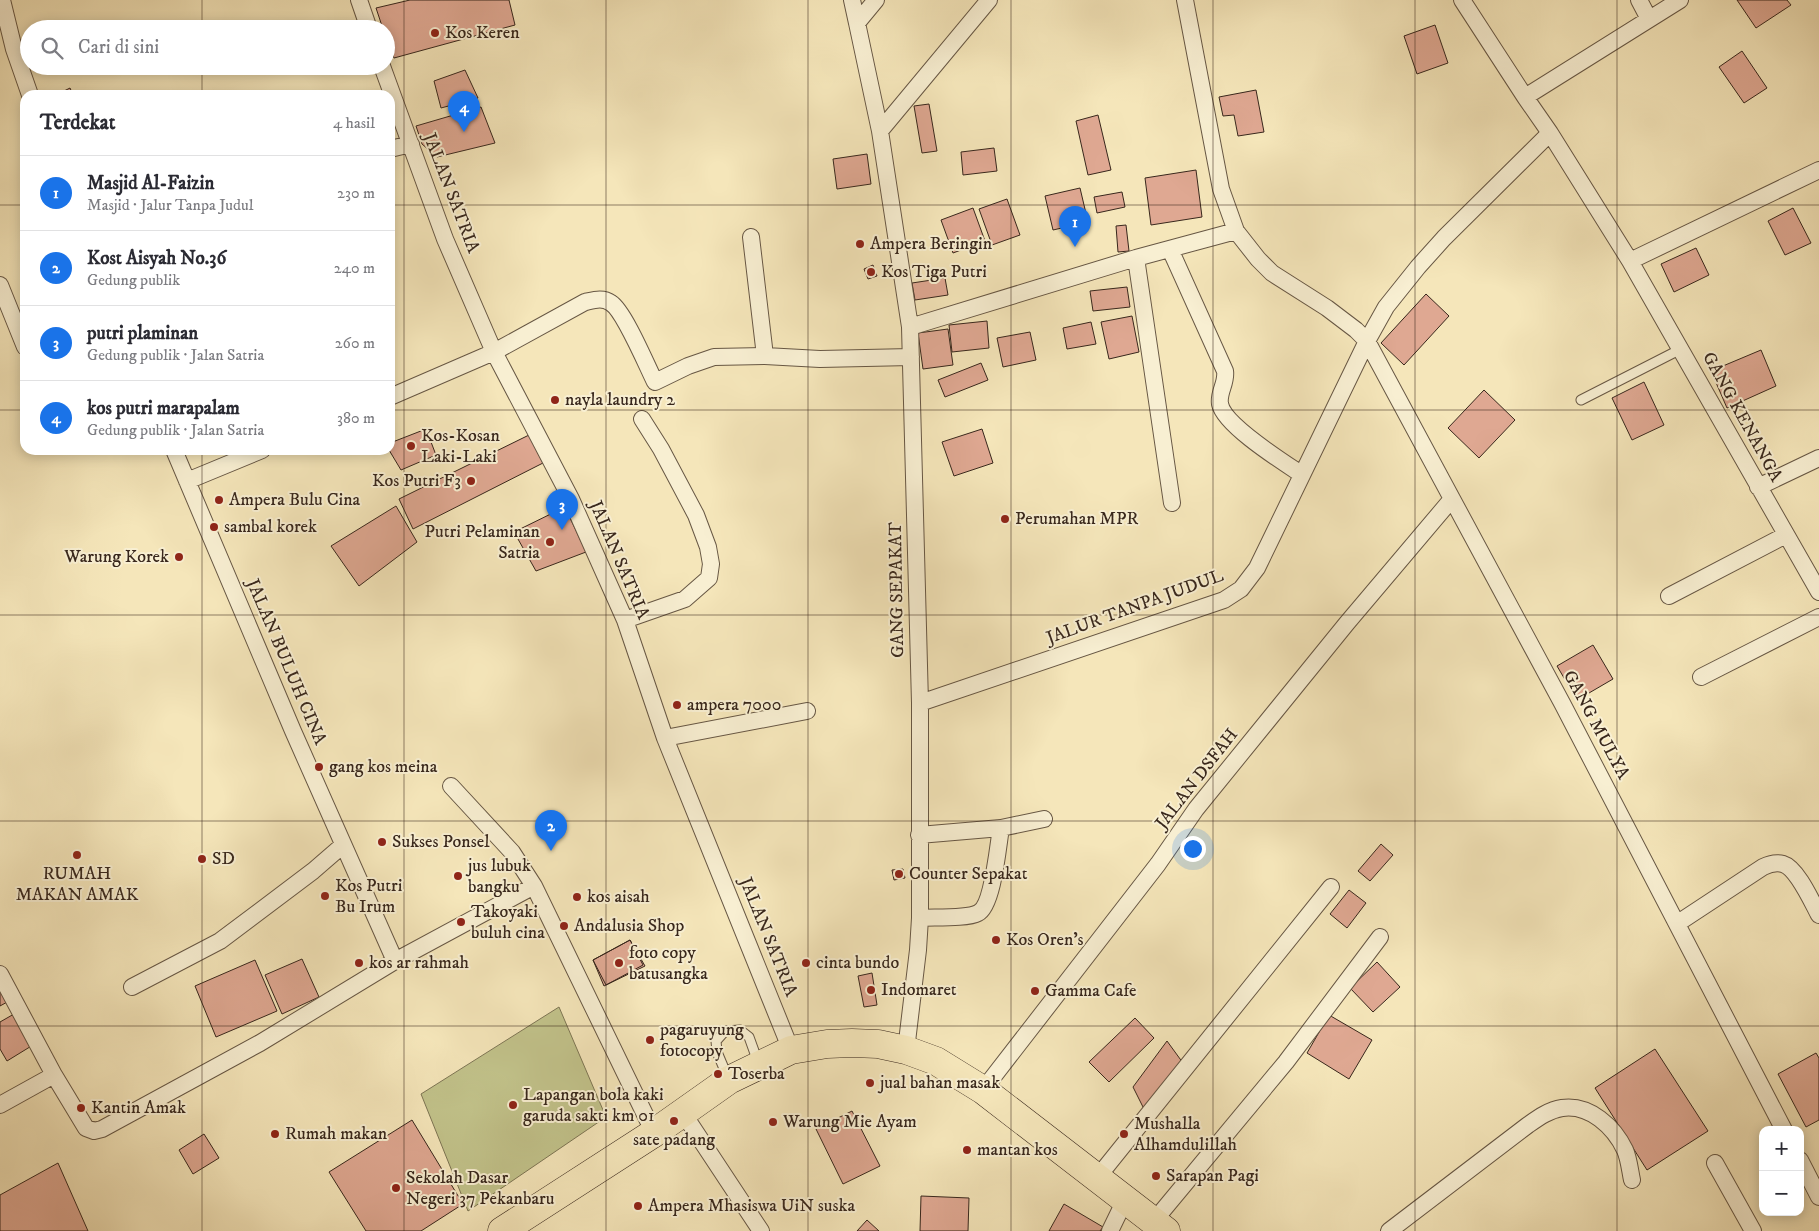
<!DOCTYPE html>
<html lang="id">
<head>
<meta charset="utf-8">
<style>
  :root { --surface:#fff; --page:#f2f2f3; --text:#2b2b33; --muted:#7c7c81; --line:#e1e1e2; --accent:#1a73e8 }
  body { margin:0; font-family:"IM FELL DW Pica",serif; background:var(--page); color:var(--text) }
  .controls { position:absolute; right:15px; bottom:15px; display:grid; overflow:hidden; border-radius:10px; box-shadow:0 2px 12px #0003 }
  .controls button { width:45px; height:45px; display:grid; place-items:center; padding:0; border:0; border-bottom:1px solid var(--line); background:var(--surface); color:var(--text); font:25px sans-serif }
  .you { position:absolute; left:1192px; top:848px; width:18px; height:18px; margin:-12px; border:4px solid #fff; border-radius:50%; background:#1a73e8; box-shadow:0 0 0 8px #1a73e833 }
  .badge { display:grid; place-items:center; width:32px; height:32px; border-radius:50%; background:var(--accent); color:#fff; font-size:16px; font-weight:700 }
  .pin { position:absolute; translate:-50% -41px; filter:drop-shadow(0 1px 2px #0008) }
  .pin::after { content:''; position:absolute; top:26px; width:18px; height:15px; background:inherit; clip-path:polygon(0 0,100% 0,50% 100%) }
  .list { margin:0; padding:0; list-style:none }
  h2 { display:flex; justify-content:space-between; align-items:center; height:65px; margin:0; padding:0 20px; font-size:21px }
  h2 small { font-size:16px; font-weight:400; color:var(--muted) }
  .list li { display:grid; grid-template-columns:32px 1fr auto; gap:15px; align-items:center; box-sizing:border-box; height:75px; padding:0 20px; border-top:1px solid var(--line) }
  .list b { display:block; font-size:19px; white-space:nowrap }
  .list p { margin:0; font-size:16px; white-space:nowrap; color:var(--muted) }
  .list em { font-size:16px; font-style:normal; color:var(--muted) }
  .icon { flex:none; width:28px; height:28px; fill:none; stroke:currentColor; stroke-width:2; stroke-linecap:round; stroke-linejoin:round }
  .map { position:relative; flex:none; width:1819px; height:1231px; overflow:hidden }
  .search { position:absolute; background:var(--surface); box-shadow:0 2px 12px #0003; left:20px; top:20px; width:375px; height:55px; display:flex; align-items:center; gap:12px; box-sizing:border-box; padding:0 18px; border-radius:28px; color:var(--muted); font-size:19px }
  .panel { position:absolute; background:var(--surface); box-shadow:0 2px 12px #0003; left:20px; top:90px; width:375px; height:365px; border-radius:15px }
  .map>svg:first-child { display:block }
  .green { fill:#c2c38b; stroke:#7d7554 }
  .building { fill:#dfa892; stroke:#38271c }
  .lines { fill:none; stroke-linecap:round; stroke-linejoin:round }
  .lane-casing { stroke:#675744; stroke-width:11 }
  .street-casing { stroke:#675744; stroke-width:18 }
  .highway-casing { stroke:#38271c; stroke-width:29 }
  .lane { stroke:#f8efd2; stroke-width:9 }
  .street { stroke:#f8efd2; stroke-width:16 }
  .highway { stroke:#f5e6ba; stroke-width:28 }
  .grid { fill:none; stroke:#38271c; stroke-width:1; stroke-opacity:0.55 }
  .poi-dot { fill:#8f2418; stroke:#f8efd2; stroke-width:2 }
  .labels { text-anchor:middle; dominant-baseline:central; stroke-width:4; stroke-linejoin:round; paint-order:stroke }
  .poi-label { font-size:18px; fill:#38271c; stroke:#f8efd2; text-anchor:start }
  .street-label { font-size:18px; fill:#38271c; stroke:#f8efd2 }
</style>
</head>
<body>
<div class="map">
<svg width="1819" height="1231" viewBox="0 0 1819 1231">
  <rect width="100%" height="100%" fill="#f5e6ba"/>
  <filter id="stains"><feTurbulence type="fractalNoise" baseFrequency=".004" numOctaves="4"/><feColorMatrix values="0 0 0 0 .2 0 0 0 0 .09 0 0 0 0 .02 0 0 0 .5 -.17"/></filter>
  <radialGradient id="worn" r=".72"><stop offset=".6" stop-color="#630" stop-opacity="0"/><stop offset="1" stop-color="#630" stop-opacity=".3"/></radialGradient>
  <path class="green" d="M559,1007L606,1117L468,1211L421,1094Z"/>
  <path class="building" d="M410,0H509L515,25L394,58L386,38V29H383L376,8Z
    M1737,0H1787L1791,5L1756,28Z
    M1435,25L1448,63L1417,74L1404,36Z
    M1742,51L1767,88L1744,103L1719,67Z
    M465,70L478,98L441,108L434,81Z
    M70,88L73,95H56Z
    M1256,90L1264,132L1238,136L1234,115L1223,116L1219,97Z
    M929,104L937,151L922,153L914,106Z
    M481,107L495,143L437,157L422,144L416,126Z
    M1098,115L1111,170L1088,175L1076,121Z
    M994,148L997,171L963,175L961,152Z
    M867,154L871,184L837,189L833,159Z
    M1196,170L1202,217L1151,225L1145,178Z
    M1080,188L1088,222L1053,230L1045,196Z
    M1122,192L1125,207L1097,213L1094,197Z
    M1007,199L1020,235L992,245L979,209Z
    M973,208L985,241L953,253L941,220Z
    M1793,208L1811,243L1785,255L1768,221Z
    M1126,225L1129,251L1118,252L1116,226Z
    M1696,248L1709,275L1674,292L1661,264Z
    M873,265L877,276L868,279L864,269Z
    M945,278L948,295L915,300L912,283Z
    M1127,287L1130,307L1093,311L1090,291Z
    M1426,294L1449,316L1404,365L1381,343Z
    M1132,316L1139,352L1109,359L1101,322Z
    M987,321L989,348L952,352L949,325Z
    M1091,322L1096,344L1067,349L1063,328Z
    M948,329L953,365L923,369L918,333Z
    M1030,332L1036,360L1003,367L997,338Z
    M1761,350L1776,386L1727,408L1711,371Z
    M981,363L988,380L945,397L938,380Z
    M1644,382L1664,425L1632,440L1612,398Z
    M1484,390L1515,420L1479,458L1448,428Z
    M426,429L436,455L401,470L389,450L390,443Z
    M982,429L993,463L954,476L942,442Z
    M529,435L543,463L413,529L399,499Z
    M396,506L417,542L359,586L331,546Z
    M565,507L586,552L536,571L514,532Z
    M1593,645L1613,679L1577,700L1557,666Z
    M1381,844L1393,855L1370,881L1358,871Z
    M903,869L905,878L894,880L892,870Z
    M1349,890L1366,903L1347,928L1330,914Z
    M630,940L645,966L604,986L593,960Z
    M630,940L643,965L606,985L593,960Z
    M302,959L319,997L282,1014L265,975Z
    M255,960L277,1011L216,1037L195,986Z
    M1377,962L1400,987L1373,1012L1350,988Z
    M872,973L877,1005L864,1007L858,976Z
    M0,986L9,1001L0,1006Z
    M14,1014L33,1045L7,1061L0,1049V1022Z
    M1329,1015L1372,1040L1349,1079L1307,1053Z
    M1135,1018L1154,1038L1109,1082L1089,1062Z
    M1167,1041L1183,1063L1146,1113L1133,1087Z
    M1655,1049L1708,1131L1647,1170L1595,1088Z
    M1816,1053L1819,1058V1120L1806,1127L1778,1074Z
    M852,1111L880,1166L843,1184L816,1129Z
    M412,1120L463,1204L421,1231H366L329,1172Z
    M204,1134L219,1158L193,1174L179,1150Z
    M58,1163L88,1231H0V1195Z
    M921,1196L969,1198L968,1231H920Z
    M1064,1204L1103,1227L1100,1231H1049Z
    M867,1220L879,1231H857Z"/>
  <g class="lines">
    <defs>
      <path id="lane" d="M1581,400L1681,349
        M728,1078L717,1052L716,1041L725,1031L740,1030L749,1037L758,1062"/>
      <path id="street" d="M2,0L14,49L30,95
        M359,0L369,29
        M852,0L857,23
        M876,0L857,23L880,131L910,327L920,703V918L918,950L906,1050
        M1185,0L1221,189L1236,231L1258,259L1272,273L1327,308L1356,330L1367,341L1562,703L1784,1130
        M1462,0L1525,97L1680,0
        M1639,0L1649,19
        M382,66L445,239L494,352L571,499L625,620L665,738L791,1050
        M1525,97L1550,133L1630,261L1819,170
        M880,131L989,0
        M390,149L411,144
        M751,237L765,356
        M1170,249L1225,371C1227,383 1218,392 1220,404C1224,425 1283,462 1301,474
        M1136,258L1172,503
        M1630,261L1819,592
        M0,285L25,347
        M910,327L1136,258L1236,231
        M390,397L494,352L585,302C594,300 603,297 611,303C624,311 647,366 655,382L688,366L714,357L765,356L820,359L911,357
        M174,450L293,731L395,961
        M187,481L262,450
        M1758,487L1819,458
        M1669,596L1786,535
        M625,620L685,599L709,578L711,564L708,547L696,515L661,449L642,419
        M1701,677L1819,617
        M920,703L1224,600L1241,589L1257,568L1367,341L1386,307L1418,267L1444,238L1550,133
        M665,738L807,711
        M451,786L512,852L534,886L654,1133
        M919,835L1001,828
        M920,918C933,917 967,919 978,913C993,906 998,845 1001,828L1044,819
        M1678,923L1763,867C1769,864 1776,862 1783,864C1797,868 1812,902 1819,915
        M0,974L54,1075
        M132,987L220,941L313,871L343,845
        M983,1090L1158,864L1196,809L1347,623L1451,500
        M0,1105L54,1075L86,1128L94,1131L102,1129L260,1043L395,961L534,886
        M683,1113L761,1231
        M1800,1160L1819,1197
        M1715,1163L1753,1231
        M1097,1178L1331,887
        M1154,1221L1286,1062L1380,937
        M1110,1231L1125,1200
        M1389,1231L1528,1125C1538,1118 1549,1110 1562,1108C1590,1104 1614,1127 1625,1150C1629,1159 1630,1171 1632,1180"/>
      <path id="highway" d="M502,1231L654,1133L729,1080L791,1050L827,1044L852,1043L878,1044L906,1050L936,1061L983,1090L1166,1231"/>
    </defs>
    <use href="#lane" class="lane-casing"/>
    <use href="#street" class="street-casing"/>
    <use href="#highway" class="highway-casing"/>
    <use href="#lane" class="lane"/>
    <use href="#street" class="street"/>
    <use href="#highway" class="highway"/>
  </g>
  <path class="grid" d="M202,0V29M404,0V1231M606,0V1231M808,0V1231M1011,0V1231M1213,0V1231M1415,0V1231M1617,0V1231M202,66V95M0,205H25M390,205H1819M0,410H25M390,410H1819M202,450V1231M0,615H1819M0,821H1819M0,1026H1819"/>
  <g class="poi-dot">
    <circle cx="435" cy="33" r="5"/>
    <circle cx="860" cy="244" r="5"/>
    <circle cx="871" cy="272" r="5"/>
    <circle cx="555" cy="400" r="5"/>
    <circle cx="411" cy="446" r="5"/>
    <circle cx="471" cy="481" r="5"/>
    <circle cx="219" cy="500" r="5"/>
    <circle cx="1005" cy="519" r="5"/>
    <circle cx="214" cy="527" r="5"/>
    <circle cx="550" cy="542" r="5"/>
    <circle cx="179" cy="557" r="5"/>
    <circle cx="677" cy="705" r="5"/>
    <circle cx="319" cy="767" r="5"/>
    <circle cx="382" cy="842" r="5"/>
    <circle cx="77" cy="855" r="5"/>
    <circle cx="202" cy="859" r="5"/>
    <circle cx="899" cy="874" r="5"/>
    <circle cx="458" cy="876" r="5"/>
    <circle cx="325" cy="896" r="5"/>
    <circle cx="577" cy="897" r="5"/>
    <circle cx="461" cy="922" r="5"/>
    <circle cx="564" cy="926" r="5"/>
    <circle cx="996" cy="940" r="5"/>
    <circle cx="359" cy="963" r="5"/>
    <circle cx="619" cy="963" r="5"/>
    <circle cx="806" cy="963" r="5"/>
    <circle cx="871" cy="990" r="5"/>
    <circle cx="1035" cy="991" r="5"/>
    <circle cx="650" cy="1040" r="5"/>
    <circle cx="718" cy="1074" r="5"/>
    <circle cx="870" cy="1083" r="5"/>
    <circle cx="513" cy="1105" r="5"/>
    <circle cx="81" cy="1108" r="5"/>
    <circle cx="674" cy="1121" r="5"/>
    <circle cx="773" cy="1122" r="5"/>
    <circle cx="275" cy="1134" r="5"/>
    <circle cx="1124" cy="1134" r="5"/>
    <circle cx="967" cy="1150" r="5"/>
    <circle cx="1156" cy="1176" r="5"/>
    <circle cx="396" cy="1188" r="5"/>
    <circle cx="638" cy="1206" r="5"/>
  </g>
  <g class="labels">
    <g class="poi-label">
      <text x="445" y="33">Kos Keren</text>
      <text x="870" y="244">Ampera Beringin</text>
      <text x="881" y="272">Kos Tiga Putri</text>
      <text x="565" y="400">nayla laundry 2</text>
      <text x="421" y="436">Kos-Kosan<tspan x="421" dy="21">Laki-Laki</tspan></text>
      <text x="461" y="481" text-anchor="end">Kos Putri F3</text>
      <text x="229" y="500">Ampera Bulu Cina</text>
      <text x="1015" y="519">Perumahan MPR</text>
      <text x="224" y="527">sambal korek</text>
      <text x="540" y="532" text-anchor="end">Putri Pelaminan<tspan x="540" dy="21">Satria</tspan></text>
      <text x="169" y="557" text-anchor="end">Warung Korek</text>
      <text x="687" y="705">ampera 7000</text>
      <text x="329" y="767">gang kos meina</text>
      <text x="392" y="842">Sukses Ponsel</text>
      <text x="212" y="859">SD</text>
      <text x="468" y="866">jus lubuk<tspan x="468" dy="21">bangku</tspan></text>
      <text x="77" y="874" text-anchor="middle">RUMAH<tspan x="77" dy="21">MAKAN AMAK</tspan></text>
      <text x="909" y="874">Counter Sepakat</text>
      <text x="335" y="886">Kos Putri<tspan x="335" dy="21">Bu Irum</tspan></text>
      <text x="587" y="897">kos aisah</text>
      <text x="471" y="912">Takoyaki<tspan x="471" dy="21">buluh cina</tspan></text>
      <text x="574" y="926">Andalusia Shop</text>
      <text x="1006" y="940">Kos Oren's</text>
      <text x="629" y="953">foto copy<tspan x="629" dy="21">batusangka</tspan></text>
      <text x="369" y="963">kos ar rahmah</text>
      <text x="816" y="963">cinta bundo</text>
      <text x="881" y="990">Indomaret</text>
      <text x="1045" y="991">Gamma Cafe</text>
      <text x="660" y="1030">pagaruyung<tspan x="660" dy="21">fotocopy</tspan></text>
      <text x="728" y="1074">Toserba</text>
      <text x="880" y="1083">jual bahan masak</text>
      <text x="523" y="1095">Lapangan bola kaki<tspan x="523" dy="21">garuda sakti km 01</tspan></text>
      <text x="91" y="1108">Kantin Amak</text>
      <text x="783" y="1122">Warung Mie Ayam</text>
      <text x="1134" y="1124">Mushalla<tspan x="1134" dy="21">Alhamdulillah</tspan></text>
      <text x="285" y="1134">Rumah makan</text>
      <text x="674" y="1140" text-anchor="middle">sate padang</text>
      <text x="977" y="1150">mantan kos</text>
      <text x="1166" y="1176">Sarapan Pagi</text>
      <text x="406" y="1178">Sekolah Dasar<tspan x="406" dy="21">Negeri 37 Pekanbaru</tspan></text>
      <text x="648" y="1206">Ampera Mhasiswa UiN suska</text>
    </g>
    <g class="street-label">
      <text transform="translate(451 193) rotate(69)">JALAN SATRIA</text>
      <text transform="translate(1742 417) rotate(61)">GANG KENANGA</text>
      <text transform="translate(619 560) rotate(67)">JALAN SATRIA</text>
      <text transform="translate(897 590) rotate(-91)">GANG SEPAKAT</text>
      <text transform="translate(1135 607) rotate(-20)">JALUR TANPA JUDUL</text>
      <text transform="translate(286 662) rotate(67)">JALAN BULUH CINA</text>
      <text transform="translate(1596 725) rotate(62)">GANG MULYA</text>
      <text transform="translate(1197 779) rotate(-52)">JALAN DSFAH</text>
      <text transform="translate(768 937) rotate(68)">JALAN SATRIA</text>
    </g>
  </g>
  <rect width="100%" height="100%" filter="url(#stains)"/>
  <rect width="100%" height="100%" fill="url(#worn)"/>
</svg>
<div class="controls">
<button>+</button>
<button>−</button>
</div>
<div class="you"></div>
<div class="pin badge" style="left:1075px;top:247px">1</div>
<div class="pin badge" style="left:551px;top:851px">2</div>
<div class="pin badge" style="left:562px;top:530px">3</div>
<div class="pin badge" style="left:464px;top:132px">4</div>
<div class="search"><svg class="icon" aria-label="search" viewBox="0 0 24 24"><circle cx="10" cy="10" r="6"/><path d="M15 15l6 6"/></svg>Cari di sini</div>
<section class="panel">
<h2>Terdekat<small>4 hasil</small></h2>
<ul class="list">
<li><span class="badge">1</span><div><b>Masjid Al-Faizin</b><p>Masjid · Jalur Tanpa Judul</p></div><em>230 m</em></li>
<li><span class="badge">2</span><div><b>Kost Aisyah No.36</b><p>Gedung publik</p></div><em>240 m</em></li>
<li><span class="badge">3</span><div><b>putri plaminan</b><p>Gedung publik · Jalan Satria</p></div><em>260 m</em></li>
<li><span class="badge">4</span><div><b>kos putri marapalam</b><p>Gedung publik · Jalan Satria</p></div><em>380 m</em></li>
</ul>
</section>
</div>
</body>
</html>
